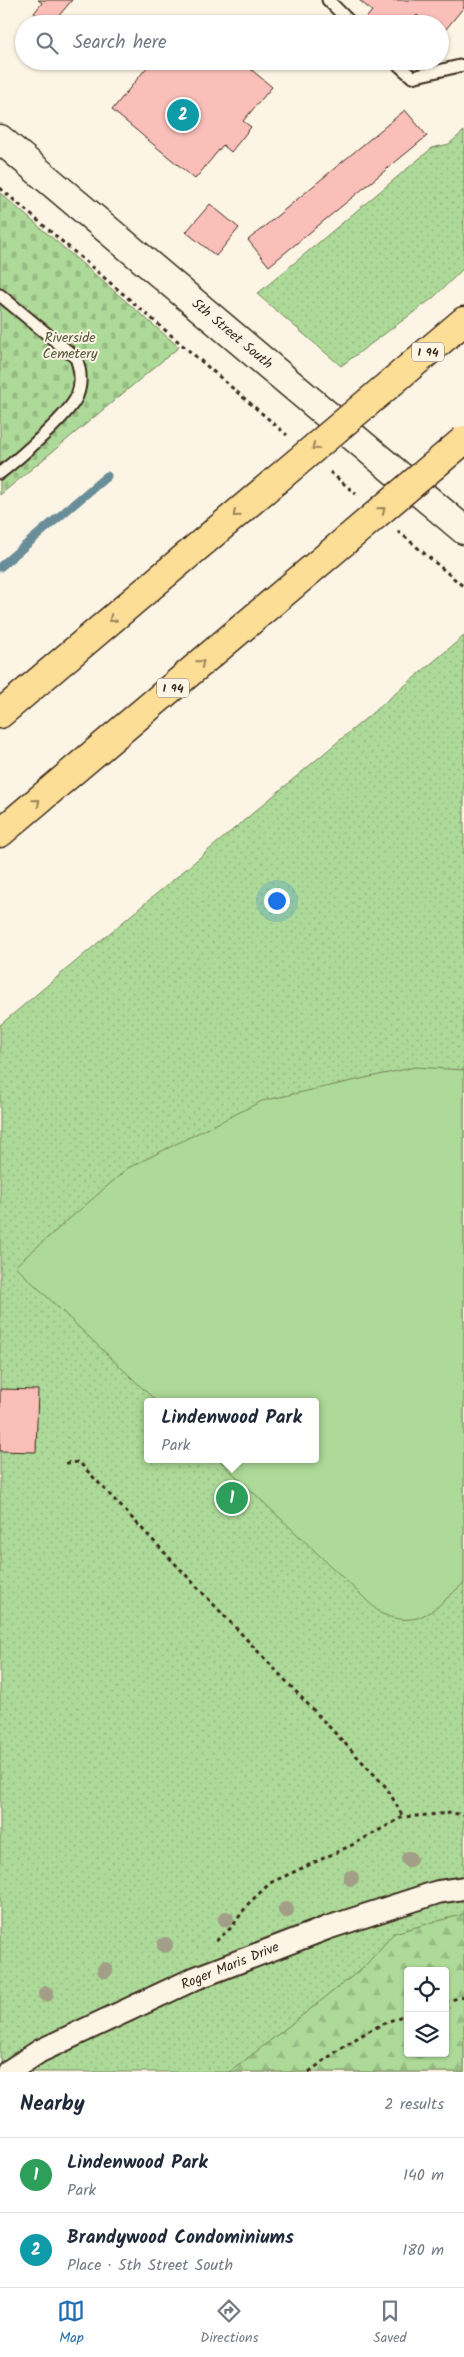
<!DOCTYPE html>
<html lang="en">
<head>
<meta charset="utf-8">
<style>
  :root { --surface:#fff; --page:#f2f2f3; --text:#1f2937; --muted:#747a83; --line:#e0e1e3; --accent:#1f6fb2 }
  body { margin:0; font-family:Kalam,sans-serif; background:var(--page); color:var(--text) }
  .controls { position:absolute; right:15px; bottom:15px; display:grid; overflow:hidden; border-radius:5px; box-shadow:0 1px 4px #0004 }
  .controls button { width:45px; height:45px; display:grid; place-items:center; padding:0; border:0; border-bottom:1px solid var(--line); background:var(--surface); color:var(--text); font:25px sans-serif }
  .you { position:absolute; left:276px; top:900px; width:18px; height:18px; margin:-12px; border:4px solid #fff; border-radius:50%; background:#1a73e8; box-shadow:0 0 0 8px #1a73e833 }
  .badge { display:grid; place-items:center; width:32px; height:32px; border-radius:50%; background:var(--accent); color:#fff; font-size:16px; font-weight:700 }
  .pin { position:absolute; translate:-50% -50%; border:2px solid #fff; box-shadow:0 1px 5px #0006 }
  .popup { position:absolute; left:144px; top:1398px; width:175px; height:65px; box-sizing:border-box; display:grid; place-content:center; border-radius:5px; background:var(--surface); filter:drop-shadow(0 1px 4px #0005); font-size:16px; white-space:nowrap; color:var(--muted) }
  .popup b { font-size:19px; color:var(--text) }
  .popup::after { content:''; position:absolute; left:50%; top:100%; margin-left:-10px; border:10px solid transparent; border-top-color:var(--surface) }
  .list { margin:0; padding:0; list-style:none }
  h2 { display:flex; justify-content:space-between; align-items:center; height:65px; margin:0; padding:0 20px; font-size:21px }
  h2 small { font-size:16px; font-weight:400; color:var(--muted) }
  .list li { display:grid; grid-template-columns:32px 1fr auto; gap:15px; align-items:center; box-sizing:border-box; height:75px; padding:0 20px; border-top:1px solid var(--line) }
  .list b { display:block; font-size:19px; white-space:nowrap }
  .list p { margin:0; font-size:16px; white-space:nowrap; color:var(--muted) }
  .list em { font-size:16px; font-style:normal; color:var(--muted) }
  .icon { flex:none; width:28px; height:28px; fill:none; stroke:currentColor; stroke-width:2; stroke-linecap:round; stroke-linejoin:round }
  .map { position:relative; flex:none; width:464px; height:2072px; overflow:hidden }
  .search { position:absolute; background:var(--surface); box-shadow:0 1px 4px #0004; left:15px; right:15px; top:15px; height:55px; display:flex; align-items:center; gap:12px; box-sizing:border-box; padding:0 18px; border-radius:28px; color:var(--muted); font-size:19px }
  .sheet { height:215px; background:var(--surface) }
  nav { display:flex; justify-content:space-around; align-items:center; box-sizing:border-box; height:70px; border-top:1px solid var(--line); background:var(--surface); font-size:14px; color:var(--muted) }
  nav a { display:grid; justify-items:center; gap:2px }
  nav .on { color:var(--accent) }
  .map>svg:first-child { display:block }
  .grass { fill:url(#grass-dots); stroke:#74825b; fill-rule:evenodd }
  .forest { fill:url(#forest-firs); stroke:#74825b; fill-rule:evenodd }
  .cemetery { fill:url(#cemetery-stones); stroke:#74825b }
  .garden { fill:#adda98; stroke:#74825b }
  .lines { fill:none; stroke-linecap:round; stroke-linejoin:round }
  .stream { stroke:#6a8e99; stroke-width:9 }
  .building { fill:#fbbfb9; stroke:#3b2a1e }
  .lane-casing { stroke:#3b2a1e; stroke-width:15 }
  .street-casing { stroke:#3b2a1e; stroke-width:26 }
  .secondary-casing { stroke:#3b2a1e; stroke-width:31 }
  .highway-casing { stroke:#3b2a1e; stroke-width:31 }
  .path { stroke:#3b2a1e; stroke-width:3; stroke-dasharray:4 4; stroke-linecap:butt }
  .lane { stroke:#fcf5e5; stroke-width:11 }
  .street { stroke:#fcf5e5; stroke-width:22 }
  .secondary { stroke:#fcf5e5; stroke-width:28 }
  .highway { stroke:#fcde96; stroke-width:28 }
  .highway-bridge-casing { stroke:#3b2a1e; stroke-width:31; stroke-linecap:butt }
  .highway-bridge { stroke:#fcde96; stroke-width:28 }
  .tree { fill:#a29e88 }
  .oneway { stroke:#9c845a }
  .labels { text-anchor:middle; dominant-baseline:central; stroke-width:4; stroke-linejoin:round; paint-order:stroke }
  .shield { fill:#fcf5e5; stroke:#75675a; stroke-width:1 }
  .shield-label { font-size:12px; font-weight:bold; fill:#3b2a1e }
  .street-label { font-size:14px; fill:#3b2a1e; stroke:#fcf5e5 }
  .park-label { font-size:14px; fill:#58563c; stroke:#fcf5e5 }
</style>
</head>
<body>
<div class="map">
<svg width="464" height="2072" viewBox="0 0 464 2072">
  <defs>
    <pattern id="grass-dots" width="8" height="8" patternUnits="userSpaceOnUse" patternTransform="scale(1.25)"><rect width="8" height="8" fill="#adda98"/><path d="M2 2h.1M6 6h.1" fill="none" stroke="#96bb83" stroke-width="1.8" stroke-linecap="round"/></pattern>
    <pattern id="forest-firs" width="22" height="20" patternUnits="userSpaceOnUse" patternTransform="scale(1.25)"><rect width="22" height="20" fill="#adda98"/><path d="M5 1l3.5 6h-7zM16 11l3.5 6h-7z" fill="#96bb83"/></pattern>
    <pattern id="cemetery-stones" width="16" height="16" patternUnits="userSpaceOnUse" patternTransform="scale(1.25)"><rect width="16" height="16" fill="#adda98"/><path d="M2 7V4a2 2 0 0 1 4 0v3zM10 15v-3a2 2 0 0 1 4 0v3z" fill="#96bb83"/></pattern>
  </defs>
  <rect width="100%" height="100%" fill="#fcf5e5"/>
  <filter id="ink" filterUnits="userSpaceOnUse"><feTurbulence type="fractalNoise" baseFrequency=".02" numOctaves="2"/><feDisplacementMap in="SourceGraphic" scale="10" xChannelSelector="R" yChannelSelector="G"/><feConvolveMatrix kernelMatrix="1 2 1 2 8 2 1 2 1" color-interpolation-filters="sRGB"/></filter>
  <g filter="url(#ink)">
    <path class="grass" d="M464,131V268L433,298L341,366L257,294L432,148L449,144Z
      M464,636V2072H0V1025ZM148,1402H316V1459H148ZM408,1971H445V2053H408Z"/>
    <path class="forest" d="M464,1914V2072H230L364,1967L394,1933ZM408,1971H445V2053H408Z"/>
    <path class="cemetery" d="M0,193L179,347L0,495Z"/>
    <path class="garden" d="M415,1067L464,1070V1583C435,1608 420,1631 380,1613L218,1459H316V1402H157L15,1266L128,1168L262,1101Z"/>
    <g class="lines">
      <path class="stream" d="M0,567L107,476"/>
    </g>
    <path class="building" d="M38,0H72L52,24H46L34,13L42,3Z
      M359,0H464V7L441,35L440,24H427L417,15L410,24H365L363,22L372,11Z
      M152,61H241L272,87L243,121L251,127L231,152L223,145L195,179L112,110Z
      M405,110L427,136L269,266L248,240Z
      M210,204L239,228L216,256L186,232Z
      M0,1389L38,1390L36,1452L0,1451Z"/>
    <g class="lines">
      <defs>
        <path id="lane" d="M328,0L352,24
          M394,61L412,77L464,65
          M0,295L76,358C81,371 82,383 77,396C70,414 17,460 0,473"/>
        <path id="street" d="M8,2072L40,2051L196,1978L327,1928L438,1892L464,1888"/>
        <path id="secondary" d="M0,139L464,530"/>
        <path id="highway" d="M392,382L464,321
          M0,714L274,482
          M0,833L345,541"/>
      </defs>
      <use href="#lane" class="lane-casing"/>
      <use href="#street" class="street-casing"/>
      <use href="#secondary" class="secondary-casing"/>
      <use href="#highway" class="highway-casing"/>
      <path class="path" d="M0,188L287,435
        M330,472L356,494
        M398,531L464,587
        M66,1463L79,1462L387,1788L403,1817
        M216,1941L232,1927L248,1904L270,1883L352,1845L403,1817L452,1813L464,1815
        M445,2002L464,1996
        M309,2072C340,2048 371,2026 408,2014"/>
      <use href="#lane" class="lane"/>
      <use href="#street" class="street"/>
      <use href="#secondary" class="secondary"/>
      <use href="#highway" class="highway"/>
      <defs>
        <path id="highway-bridge" d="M274,482L392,382
          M345,541L464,440"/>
      </defs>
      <use href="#highway-bridge" class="highway-bridge-casing"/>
      <use href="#highway-bridge" class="highway-bridge"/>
    </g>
    <g class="tree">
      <circle cx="409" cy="1859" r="8"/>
      <circle cx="351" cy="1878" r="8"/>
      <circle cx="286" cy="1910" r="8"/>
      <circle cx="226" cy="1919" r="8"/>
      <circle cx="165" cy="1945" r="8"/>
      <circle cx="105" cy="1970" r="8"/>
      <circle cx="46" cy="1994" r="8"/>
    </g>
    <defs><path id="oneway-chevron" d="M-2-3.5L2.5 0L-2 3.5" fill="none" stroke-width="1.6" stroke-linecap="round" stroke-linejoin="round" transform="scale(1.25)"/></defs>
    <g class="oneway">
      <use href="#oneway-chevron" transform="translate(315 447) rotate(140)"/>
      <use href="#oneway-chevron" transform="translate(382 510) rotate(-40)"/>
      <use href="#oneway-chevron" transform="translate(236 514) rotate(140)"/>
      <use href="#oneway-chevron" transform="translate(112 619) rotate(140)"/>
      <use href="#oneway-chevron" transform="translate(201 663) rotate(-40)"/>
      <use href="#oneway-chevron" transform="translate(37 802) rotate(-40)"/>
    </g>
  </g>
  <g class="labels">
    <g class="shield">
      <rect x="412" y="342.5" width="32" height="19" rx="4"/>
      <rect x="157" y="678.5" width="32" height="19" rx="4"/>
    </g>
    <g class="shield-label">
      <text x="428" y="352">I 94</text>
      <text x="173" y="688">I 94</text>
    </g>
    <g class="street-label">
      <text transform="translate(232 334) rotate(40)">5th Street South</text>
      <text transform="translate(230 1966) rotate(-22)">Roger Maris Drive</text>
    </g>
    <g class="park-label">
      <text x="70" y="338">Riverside<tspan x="70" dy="16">Cemetery</tspan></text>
    </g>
  </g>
</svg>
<div class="controls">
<button><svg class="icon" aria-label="locate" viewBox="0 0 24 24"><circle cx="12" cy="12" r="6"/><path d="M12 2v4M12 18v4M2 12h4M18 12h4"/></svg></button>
<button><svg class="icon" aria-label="layers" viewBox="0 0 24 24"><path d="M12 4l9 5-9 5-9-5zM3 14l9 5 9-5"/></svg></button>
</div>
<div class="you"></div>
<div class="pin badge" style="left:232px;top:1498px;background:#2e9e5b">1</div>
<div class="popup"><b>Lindenwood Park</b>Park</div>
<div class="pin badge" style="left:183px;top:115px;background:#0f9aa8">2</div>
<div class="search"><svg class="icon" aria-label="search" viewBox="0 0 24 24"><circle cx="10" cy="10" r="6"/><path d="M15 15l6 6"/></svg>Search here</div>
</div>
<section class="sheet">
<h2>Nearby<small>2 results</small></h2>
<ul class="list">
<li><span class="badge" style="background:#2e9e5b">1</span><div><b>Lindenwood Park</b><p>Park</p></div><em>140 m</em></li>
<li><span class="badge" style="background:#0f9aa8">2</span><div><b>Brandywood Condominiums</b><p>Place · 5th Street South</p></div><em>180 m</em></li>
</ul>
</section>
<nav>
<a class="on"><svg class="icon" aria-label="map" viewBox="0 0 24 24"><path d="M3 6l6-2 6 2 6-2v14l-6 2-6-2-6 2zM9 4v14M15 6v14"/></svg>Map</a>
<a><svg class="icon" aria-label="directions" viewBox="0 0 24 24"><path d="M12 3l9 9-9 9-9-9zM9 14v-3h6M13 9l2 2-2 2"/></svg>Directions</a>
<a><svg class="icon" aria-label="saved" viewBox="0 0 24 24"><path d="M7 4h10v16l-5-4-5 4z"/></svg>Saved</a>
</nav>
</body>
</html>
